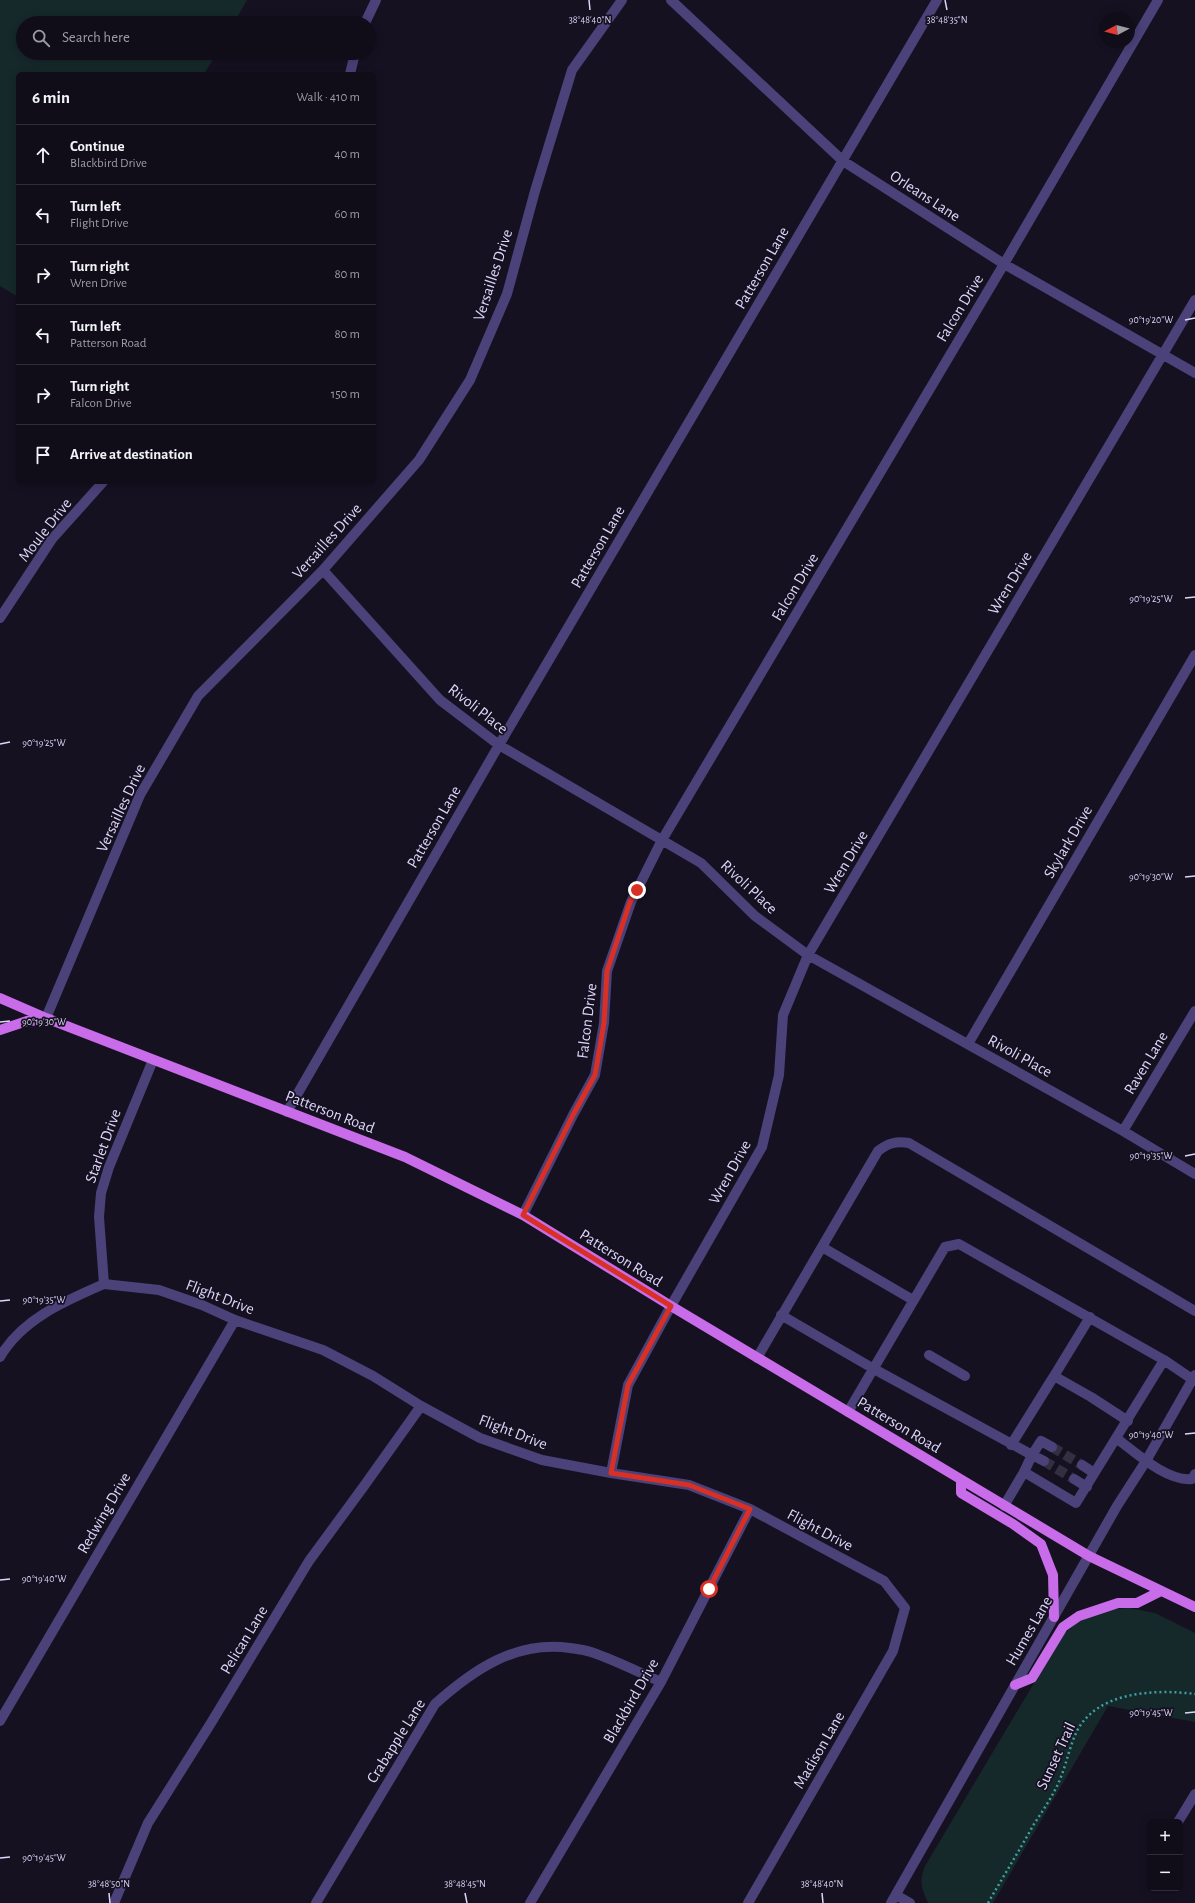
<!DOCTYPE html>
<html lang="en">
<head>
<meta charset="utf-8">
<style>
  :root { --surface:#100d19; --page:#1e1b26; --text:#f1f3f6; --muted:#9c9ca2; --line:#302d38 }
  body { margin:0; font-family:"Alegreya Sans",sans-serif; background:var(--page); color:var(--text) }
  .controls { position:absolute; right:12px; bottom:12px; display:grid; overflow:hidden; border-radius:6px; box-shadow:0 2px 10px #0003 }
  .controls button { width:36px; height:36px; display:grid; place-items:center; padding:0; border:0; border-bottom:1px solid var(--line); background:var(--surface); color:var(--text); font:20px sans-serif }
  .compass { position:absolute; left:1099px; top:12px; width:36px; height:36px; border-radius:50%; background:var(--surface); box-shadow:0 2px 10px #0003; rotate:263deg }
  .stop { position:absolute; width:12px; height:12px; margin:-9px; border:3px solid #d93025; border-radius:50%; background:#fff }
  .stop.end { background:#d93025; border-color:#fff; box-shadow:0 1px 4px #0008 }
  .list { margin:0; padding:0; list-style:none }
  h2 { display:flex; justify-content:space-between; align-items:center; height:52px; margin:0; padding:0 16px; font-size:17px }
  h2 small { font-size:13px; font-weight:400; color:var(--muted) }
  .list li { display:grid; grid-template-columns:26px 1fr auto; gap:12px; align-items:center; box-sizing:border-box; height:60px; padding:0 16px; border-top:1px solid var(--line) }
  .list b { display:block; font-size:15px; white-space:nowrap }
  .list p { margin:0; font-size:13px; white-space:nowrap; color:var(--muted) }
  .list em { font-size:13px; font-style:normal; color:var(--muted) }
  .icon { flex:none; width:22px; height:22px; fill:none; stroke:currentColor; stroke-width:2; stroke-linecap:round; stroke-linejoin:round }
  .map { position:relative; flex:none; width:1195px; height:1903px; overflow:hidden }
  .search { position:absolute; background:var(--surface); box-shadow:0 2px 10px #0003; left:16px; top:16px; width:360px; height:44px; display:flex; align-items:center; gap:10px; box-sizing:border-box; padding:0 14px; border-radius:22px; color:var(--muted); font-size:15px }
  .panel { position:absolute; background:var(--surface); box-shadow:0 2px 10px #0003; left:16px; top:72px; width:360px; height:412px; border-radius:6px }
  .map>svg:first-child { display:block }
  .green { fill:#15282a }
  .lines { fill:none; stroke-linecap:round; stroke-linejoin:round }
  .minor-tunnel { stroke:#332f41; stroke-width:10; stroke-dasharray:10 5; stroke-linecap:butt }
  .path { stroke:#3fa0a4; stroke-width:2.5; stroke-dasharray:2 3; stroke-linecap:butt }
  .minor { stroke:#4a4279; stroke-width:10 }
  .major { stroke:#c96cea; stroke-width:10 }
  .route { stroke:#d93025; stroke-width:5 }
  .ticks { fill:none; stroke:#ded6f9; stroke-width:1.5 }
  .labels { text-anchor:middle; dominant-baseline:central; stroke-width:3.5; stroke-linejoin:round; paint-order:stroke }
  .street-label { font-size:16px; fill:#ded6f9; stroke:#151121 }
  .ticks-label { font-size:10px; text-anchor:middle; fill:#ded6f9; stroke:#151121; stroke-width:3.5; stroke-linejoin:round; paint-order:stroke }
</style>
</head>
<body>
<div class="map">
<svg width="1195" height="1903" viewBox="0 0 1195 1903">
  <rect width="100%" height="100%" fill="#151121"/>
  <path class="green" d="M0,0H247L234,23H23V53H217L204,74H18V297L0,286Z
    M1129,1608L1155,1613L1195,1633V1722L1108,1706L993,1903H928C921,1887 919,1882 925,1866L1062,1636C1087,1613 1095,1611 1129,1608Z"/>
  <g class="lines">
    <path class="minor-tunnel" d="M1052,1447L1082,1465
      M1044,1461L1074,1479"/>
    <path class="path" d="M988,1903C1003,1877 1019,1851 1034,1824C1042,1812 1050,1800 1056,1788C1065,1771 1068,1751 1076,1733C1096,1691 1155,1689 1195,1694"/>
    <path class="minor" d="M671,0L843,161L1004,264L1195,373
      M365,23L376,0
      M350,74L355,53
      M323,570L440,700L499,745L701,863L755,916L808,955L1123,1131L1195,1174
      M0,618L52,539L103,482
      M46,1018L140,795L198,696L323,570L419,460L470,380L507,294L535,191L572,70L622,0
      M968,1044L1195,655
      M287,1112L499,745L937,0
      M1123,1131L1195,1011
      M523,1215L573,1115L595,1075L604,1023L607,971L631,902L662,840L1004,264L1158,0
      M822,1247L913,1300
      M104,1284L159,1290L202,1305L235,1320L323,1350L373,1376L421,1406L480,1438L542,1460L611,1473L689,1485L750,1509L884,1581L905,1608L893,1651L748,1903
      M781,1315L874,1369L1032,1455L1024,1472
      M929,1355L965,1376
      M0,1357C22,1319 65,1301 104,1284L99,1217L101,1193L109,1167L153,1060
      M757,1358L878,1151C888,1143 896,1141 909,1143L1195,1311
      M1054,1376L1090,1317
      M848,1412L945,1247L959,1244L1164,1360L1195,1381
      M1116,1438L1164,1360
      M1011,1445L1054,1376L1091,1397L1128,1421
      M1044,1461L1032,1455L1041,1441L1052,1447
      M1082,1465L1094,1473
      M611,1473L628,1385L671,1306L762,1147L779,1075L783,1015L808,955L1195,300
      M1074,1479L1087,1487
      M1004,1506L1024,1472L1076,1503L1116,1438C1135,1452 1167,1482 1192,1479L1195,1474
      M0,1721L235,1320
      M1178,1822L1195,1794
      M896,1895L910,1903
      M114,1903L148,1823L211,1723L309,1561L364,1486L421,1406
      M316,1903L435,1704C473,1670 516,1640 570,1648C577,1649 585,1650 591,1652C615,1660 638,1672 661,1682
      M530,1903L661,1682L750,1509
      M891,1903L1117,1506L1146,1461L1195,1375"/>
    <path class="major" d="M0,998L46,1018L405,1157L523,1215L671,1306L1089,1556L1195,1607
      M0,1030L27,1021L47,1020
      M961,1480V1493L1013,1524L1041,1544L1053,1575L1054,1617
      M1015,1685L1032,1678L1063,1627L1079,1616L1118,1603H1137L1161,1591"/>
  </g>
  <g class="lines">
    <path class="route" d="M637,890L630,902L607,971L604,1023L595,1075L573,1115L523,1215L671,1306L628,1385L611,1473L689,1485L750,1509L709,1589"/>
  </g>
  <path class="ticks" d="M589,0L590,10M945,0L947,10M1185,320L1195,318M1185,598L1195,597M0,744L10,742M1185,877L1195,876M0,1022L10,1021M1185,1156L1195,1154M0,1301L10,1300M1185,1434L1195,1433M0,1580L10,1579M1185,1713L1195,1712M0,1858L10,1857M109,1893L110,1903M465,1893L467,1903M822,1893L823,1903"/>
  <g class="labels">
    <g class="street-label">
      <text transform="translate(925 196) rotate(33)">Orleans Lane</text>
      <text transform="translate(762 268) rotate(-60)">Patterson Lane</text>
      <text transform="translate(493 275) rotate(-72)">Versailles Drive</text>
      <text transform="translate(960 308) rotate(-59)">Falcon Drive</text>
      <text transform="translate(45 530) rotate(-52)">Moule Drive</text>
      <text transform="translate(327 541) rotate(-48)">Versailles Drive</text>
      <text transform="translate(598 547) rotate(-60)">Patterson Lane</text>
      <text transform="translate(1010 583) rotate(-59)">Wren Drive</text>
      <text transform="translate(795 587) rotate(-59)">Falcon Drive</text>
      <text transform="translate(478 709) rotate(38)">Rivoli Place</text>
      <text transform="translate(121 808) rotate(-65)">Versailles Drive</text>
      <text transform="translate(434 827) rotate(-60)">Patterson Lane</text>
      <text transform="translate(1068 842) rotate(-60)">Skylark Drive</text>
      <text transform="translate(846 862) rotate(-59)">Wren Drive</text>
      <text transform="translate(749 887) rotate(43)">Rivoli Place</text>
      <text transform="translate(587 1021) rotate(-83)">Falcon Drive</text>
      <text transform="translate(1020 1056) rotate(29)">Rivoli Place</text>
      <text transform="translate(1146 1063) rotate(-59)">Raven Lane</text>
      <text transform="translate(330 1112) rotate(21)">Patterson Road</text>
      <text transform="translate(103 1146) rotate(-70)">Starlet Drive</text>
      <text transform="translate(730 1172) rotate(-61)">Wren Drive</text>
      <text transform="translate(621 1258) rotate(32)">Patterson Road</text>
      <text transform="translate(220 1297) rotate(21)">Flight Drive</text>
      <text transform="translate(899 1425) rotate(31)">Patterson Road</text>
      <text transform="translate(513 1432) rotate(21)">Flight Drive</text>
      <text transform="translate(104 1513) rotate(-60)">Redwing Drive</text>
      <text transform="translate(820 1530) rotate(28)">Flight Drive</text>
      <text transform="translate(1029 1631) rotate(-60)">Humes Lane</text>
      <text transform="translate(244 1640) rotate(-59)">Pelican Lane</text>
      <text transform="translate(631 1701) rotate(-60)">Blackbird Drive</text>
      <text transform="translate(396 1741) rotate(-58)">Crabapple Lane</text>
      <text transform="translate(819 1750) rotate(-60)">Madison Lane</text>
      <text transform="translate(1056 1756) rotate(-65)">Sunset Trail</text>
    </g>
  </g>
  <g class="ticks-label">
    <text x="590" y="23">38°48'40"N</text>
    <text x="947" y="23">38°48'35"N</text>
    <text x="1151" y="323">90°19'20"W</text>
    <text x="1151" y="602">90°19'25"W</text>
    <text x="44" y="746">90°19'25"W</text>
    <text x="1151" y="880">90°19'30"W</text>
    <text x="44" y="1025">90°19'30"W</text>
    <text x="1151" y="1159">90°19'35"W</text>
    <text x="44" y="1303">90°19'35"W</text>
    <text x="1151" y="1438">90°19'40"W</text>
    <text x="44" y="1582">90°19'40"W</text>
    <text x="1151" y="1716">90°19'45"W</text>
    <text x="44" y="1861">90°19'45"W</text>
    <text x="109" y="1887">38°48'50"N</text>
    <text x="465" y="1887">38°48'45"N</text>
    <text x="822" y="1887">38°48'40"N</text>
  </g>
</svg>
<div class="controls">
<button>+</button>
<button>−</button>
</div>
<svg class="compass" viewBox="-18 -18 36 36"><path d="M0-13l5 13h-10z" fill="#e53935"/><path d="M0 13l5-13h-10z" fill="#9c9ca2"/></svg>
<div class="stop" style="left:709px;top:1589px"></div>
<div class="stop end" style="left:637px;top:890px"></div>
<div class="search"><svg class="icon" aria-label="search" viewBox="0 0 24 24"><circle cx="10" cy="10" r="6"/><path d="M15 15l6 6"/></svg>Search here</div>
<section class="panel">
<h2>6 min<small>Walk · 410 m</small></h2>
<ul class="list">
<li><svg class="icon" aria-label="ahead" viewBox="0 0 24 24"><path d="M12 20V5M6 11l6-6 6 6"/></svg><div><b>Continue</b><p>Blackbird Drive</p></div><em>40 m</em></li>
<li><svg class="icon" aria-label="left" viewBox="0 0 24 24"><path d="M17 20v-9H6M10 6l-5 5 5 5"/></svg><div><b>Turn left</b><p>Flight Drive</p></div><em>60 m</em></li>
<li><svg class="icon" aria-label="right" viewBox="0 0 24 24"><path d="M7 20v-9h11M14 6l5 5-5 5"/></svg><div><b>Turn right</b><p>Wren Drive</p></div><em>80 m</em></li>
<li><svg class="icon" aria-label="left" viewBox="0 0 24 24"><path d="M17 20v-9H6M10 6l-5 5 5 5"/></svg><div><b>Turn left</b><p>Patterson Road</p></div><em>80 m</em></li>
<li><svg class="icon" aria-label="right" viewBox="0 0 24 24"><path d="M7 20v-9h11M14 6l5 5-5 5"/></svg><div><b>Turn right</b><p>Falcon Drive</p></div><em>150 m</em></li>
<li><svg class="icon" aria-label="arrive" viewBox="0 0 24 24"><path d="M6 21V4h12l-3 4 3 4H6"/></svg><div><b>Arrive at destination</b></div></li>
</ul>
</section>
</div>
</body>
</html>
